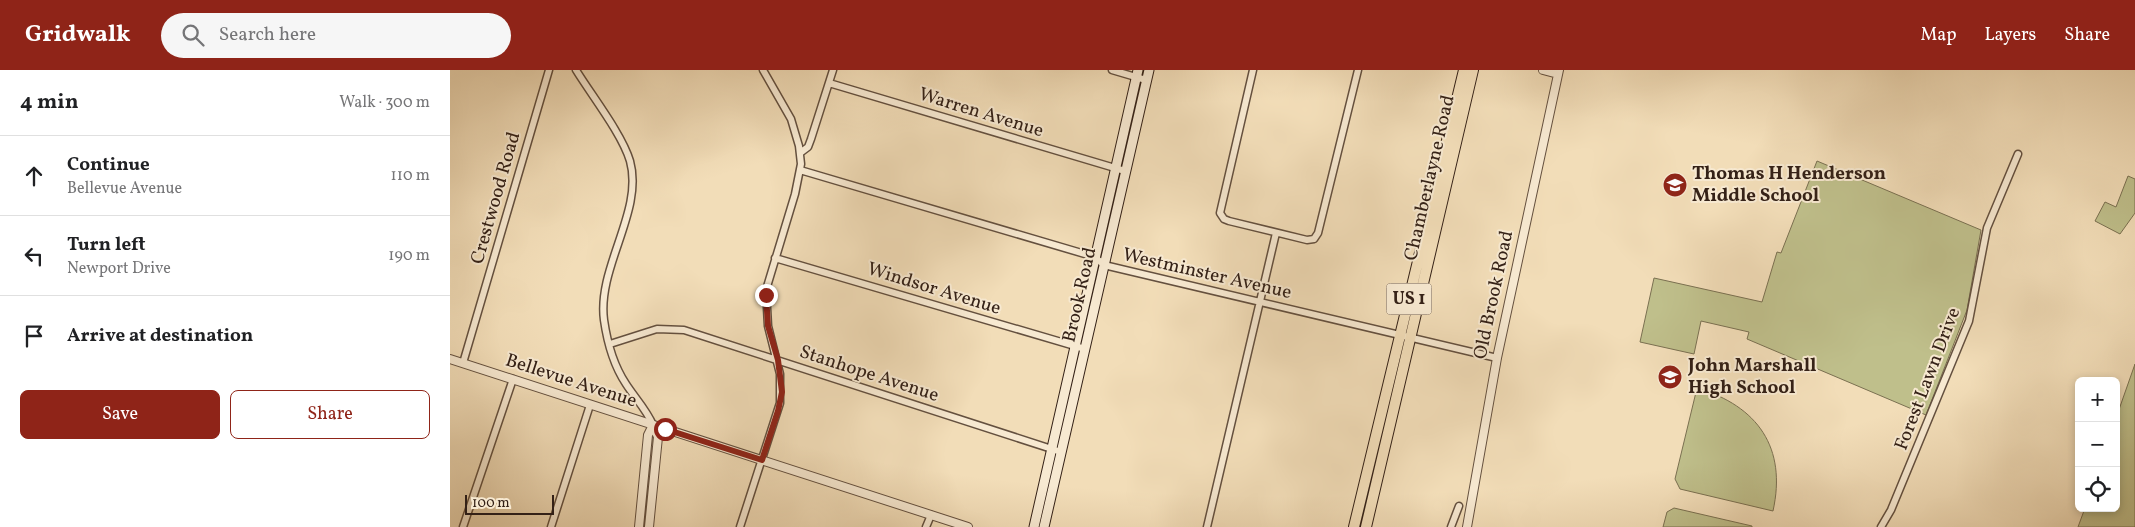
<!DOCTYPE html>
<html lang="en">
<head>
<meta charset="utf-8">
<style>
  :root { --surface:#fff; --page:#f6f6f6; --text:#202124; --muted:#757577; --line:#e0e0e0; --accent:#8f2418 }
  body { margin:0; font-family:Vollkorn,serif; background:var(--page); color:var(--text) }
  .controls { position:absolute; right:15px; bottom:15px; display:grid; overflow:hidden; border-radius:8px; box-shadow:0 2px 8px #0003 }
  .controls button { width:45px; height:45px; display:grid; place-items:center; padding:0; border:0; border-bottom:1px solid var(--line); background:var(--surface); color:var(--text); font:25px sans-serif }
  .scale { position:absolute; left:15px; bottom:12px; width:89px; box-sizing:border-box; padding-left:5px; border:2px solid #342117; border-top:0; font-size:14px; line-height:18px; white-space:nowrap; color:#342117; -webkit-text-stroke:4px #f7e9d1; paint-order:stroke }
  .stop { position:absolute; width:15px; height:15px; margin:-11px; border:4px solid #8f2418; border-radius:50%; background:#fff }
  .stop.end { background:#8f2418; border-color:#fff; box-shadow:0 1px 5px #0008 }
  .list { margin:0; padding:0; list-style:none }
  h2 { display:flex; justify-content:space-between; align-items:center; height:65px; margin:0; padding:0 20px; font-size:21px }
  h2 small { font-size:16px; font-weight:400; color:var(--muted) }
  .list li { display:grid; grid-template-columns:32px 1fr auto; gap:15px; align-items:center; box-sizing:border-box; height:80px; padding:0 20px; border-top:1px solid var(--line) }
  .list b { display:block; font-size:19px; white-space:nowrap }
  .list p { margin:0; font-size:16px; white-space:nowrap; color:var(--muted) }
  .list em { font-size:16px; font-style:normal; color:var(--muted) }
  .actions { display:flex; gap:10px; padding:15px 20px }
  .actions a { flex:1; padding:11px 0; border:1px solid var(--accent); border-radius:8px; text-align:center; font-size:18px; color:var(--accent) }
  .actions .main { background:var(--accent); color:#fff }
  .icon { flex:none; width:28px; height:28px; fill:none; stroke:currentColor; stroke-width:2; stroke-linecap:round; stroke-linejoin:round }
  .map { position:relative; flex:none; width:1685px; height:457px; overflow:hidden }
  header { display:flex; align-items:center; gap:30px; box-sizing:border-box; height:70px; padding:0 25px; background:var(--accent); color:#fff }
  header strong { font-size:24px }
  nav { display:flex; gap:28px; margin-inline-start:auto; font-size:18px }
  .search { width:350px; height:45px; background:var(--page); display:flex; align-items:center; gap:12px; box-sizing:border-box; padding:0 18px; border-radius:28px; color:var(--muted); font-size:19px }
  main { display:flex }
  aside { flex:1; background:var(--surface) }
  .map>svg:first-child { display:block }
  .green { fill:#bfbf8b; stroke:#7a7051 }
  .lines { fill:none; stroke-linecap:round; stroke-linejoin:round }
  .minor-casing { stroke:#64503f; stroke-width:9 }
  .tertiary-casing { stroke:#64503f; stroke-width:10 }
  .secondary-casing { stroke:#342117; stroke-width:11 }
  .primary-casing { stroke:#342117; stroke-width:12 }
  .minor { stroke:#f7e9d1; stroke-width:6 }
  .tertiary { stroke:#f7e9d1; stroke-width:8 }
  .secondary { stroke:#f7e9d1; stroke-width:9 }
  .primary { stroke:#f2ddb8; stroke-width:10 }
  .route { stroke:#8f2418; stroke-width:6 }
  .labels { text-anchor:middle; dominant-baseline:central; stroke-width:4; stroke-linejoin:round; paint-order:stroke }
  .shield { fill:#f7e9d1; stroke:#6e5d4f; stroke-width:1 }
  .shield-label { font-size:18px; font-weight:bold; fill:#342117 }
  .street-label { font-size:19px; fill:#342117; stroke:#f7e9d1 }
  .poi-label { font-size:19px; font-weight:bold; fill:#342117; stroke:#f7e9d1; text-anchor:start }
</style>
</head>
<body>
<header>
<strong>Gridwalk</strong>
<div class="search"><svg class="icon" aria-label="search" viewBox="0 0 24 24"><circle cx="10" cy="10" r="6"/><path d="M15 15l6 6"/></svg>Search here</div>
<nav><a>Map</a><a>Layers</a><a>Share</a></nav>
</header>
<main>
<aside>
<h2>4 min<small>Walk · 300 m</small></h2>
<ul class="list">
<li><svg class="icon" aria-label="ahead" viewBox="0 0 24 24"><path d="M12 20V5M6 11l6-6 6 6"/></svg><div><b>Continue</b><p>Bellevue Avenue</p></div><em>110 m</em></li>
<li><svg class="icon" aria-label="left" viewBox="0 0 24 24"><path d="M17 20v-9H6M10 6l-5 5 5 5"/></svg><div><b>Turn left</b><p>Newport Drive</p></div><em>190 m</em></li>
<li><svg class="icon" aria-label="arrive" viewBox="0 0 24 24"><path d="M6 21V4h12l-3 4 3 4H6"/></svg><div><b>Arrive at destination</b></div></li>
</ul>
<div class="actions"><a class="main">Save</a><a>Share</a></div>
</aside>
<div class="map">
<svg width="1685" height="457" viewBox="0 0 1685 457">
  <rect width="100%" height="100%" fill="#f2ddb8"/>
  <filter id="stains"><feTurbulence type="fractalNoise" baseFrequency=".004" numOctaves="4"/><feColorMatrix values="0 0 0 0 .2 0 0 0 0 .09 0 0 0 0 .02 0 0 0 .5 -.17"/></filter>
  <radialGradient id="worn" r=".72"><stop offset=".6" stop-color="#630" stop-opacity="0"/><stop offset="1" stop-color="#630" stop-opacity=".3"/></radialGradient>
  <path class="green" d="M1367,91L1531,160L1517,240L1476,345L1297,269L1299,262L1251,251L1244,284L1190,272L1204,208L1312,232L1327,182L1331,183Z
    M1678,106L1685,109V143L1670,164L1645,151L1655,132L1666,137Z
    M1685,294V457H1628L1635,438H1666V348Z
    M1247,318C1308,336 1337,378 1323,441L1230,419L1225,409Z
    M1224,438L1302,456V457H1213L1217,442Z"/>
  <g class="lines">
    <defs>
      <path id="minor" d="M126,0C142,26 172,64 180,91C194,141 147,197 154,250C157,271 164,296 176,314C185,328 196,339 203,355
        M662,0L696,10
        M803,0L770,143L774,149L779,151L857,170L864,169L868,163L908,0
        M379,13L675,101
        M350,83L358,77L361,69L383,0
        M350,100L645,187L654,195L1047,288
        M325,188L635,279
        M160,274L207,259L234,260L611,382
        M13,293L99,0
        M13,457L63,309
        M101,457L140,335
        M290,457L330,333V304L318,256L316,220L345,124L351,94L349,76L341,49L313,0
        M476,457L481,445
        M757,457L826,163
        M1001,457L1009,436
        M1431,457L1441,440L1519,251L1537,158L1568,84"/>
      <path id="tertiary" d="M1093,0L1108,4
        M0,289L518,457
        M189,457L198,365L203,355
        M199,457L208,367L203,355
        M1017,457L1047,288L1109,0"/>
      <path id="secondary" d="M584,457L688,0
        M594,457L699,0"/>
      <path id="primary" d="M904,457L1014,0
        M916,457L1023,0"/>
    </defs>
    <use href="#minor" class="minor-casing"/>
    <use href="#tertiary" class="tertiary-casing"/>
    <use href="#secondary" class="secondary-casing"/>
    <use href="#primary" class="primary-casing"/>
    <use href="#minor" class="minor"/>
    <use href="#tertiary" class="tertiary"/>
    <use href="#secondary" class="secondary"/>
    <use href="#primary" class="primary"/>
  </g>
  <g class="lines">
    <path class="route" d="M215,359L312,390L328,341L332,322L328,290L318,256L316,225"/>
  </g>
  <defs>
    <symbol id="school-disc" viewBox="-11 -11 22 22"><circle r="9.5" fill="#8f2418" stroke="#f7e9d1"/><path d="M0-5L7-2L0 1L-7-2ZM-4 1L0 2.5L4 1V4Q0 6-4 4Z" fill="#fff"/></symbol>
  </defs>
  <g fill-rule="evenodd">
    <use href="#school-disc" x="1211" y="101" width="28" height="28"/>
    <use href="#school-disc" x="1206" y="293" width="28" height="28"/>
  </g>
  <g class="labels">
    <rect class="shield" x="936.5" y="213.5" width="45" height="31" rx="4"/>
    <g class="shield-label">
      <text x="959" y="229">US 1</text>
    </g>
    <g class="street-label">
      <text transform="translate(531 43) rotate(17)">Warren Avenue</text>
      <text transform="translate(980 108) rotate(-77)">Chamberlayne Road</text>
      <text transform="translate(46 128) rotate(-74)">Crestwood Road</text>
      <text transform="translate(757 204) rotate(13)">Westminster Avenue</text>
      <text transform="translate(484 219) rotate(17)">Windsor Avenue</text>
      <text transform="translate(630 225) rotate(-77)">Brook Road</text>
      <text transform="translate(1044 225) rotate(-78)">Old Brook Road</text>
      <text transform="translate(419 304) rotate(18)">Stanhope Avenue</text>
      <text transform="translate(1478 309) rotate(-69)">Forest Lawn Drive</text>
      <text transform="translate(121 311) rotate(18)">Bellevue Avenue</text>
    </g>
    <g class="poi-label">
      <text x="1242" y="104">Thomas H Henderson<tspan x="1242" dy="22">Middle School</tspan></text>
      <text x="1238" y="296">John Marshall<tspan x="1238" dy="22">High School</tspan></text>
    </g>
  </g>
  <rect width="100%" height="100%" filter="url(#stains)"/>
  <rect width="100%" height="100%" fill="url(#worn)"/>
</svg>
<div class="controls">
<button>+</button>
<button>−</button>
<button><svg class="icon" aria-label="locate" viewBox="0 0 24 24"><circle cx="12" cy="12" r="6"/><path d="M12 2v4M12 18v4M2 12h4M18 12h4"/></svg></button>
</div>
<div class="scale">100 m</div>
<div class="stop" style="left:215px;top:359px"></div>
<div class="stop end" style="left:316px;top:225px"></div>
</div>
</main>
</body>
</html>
